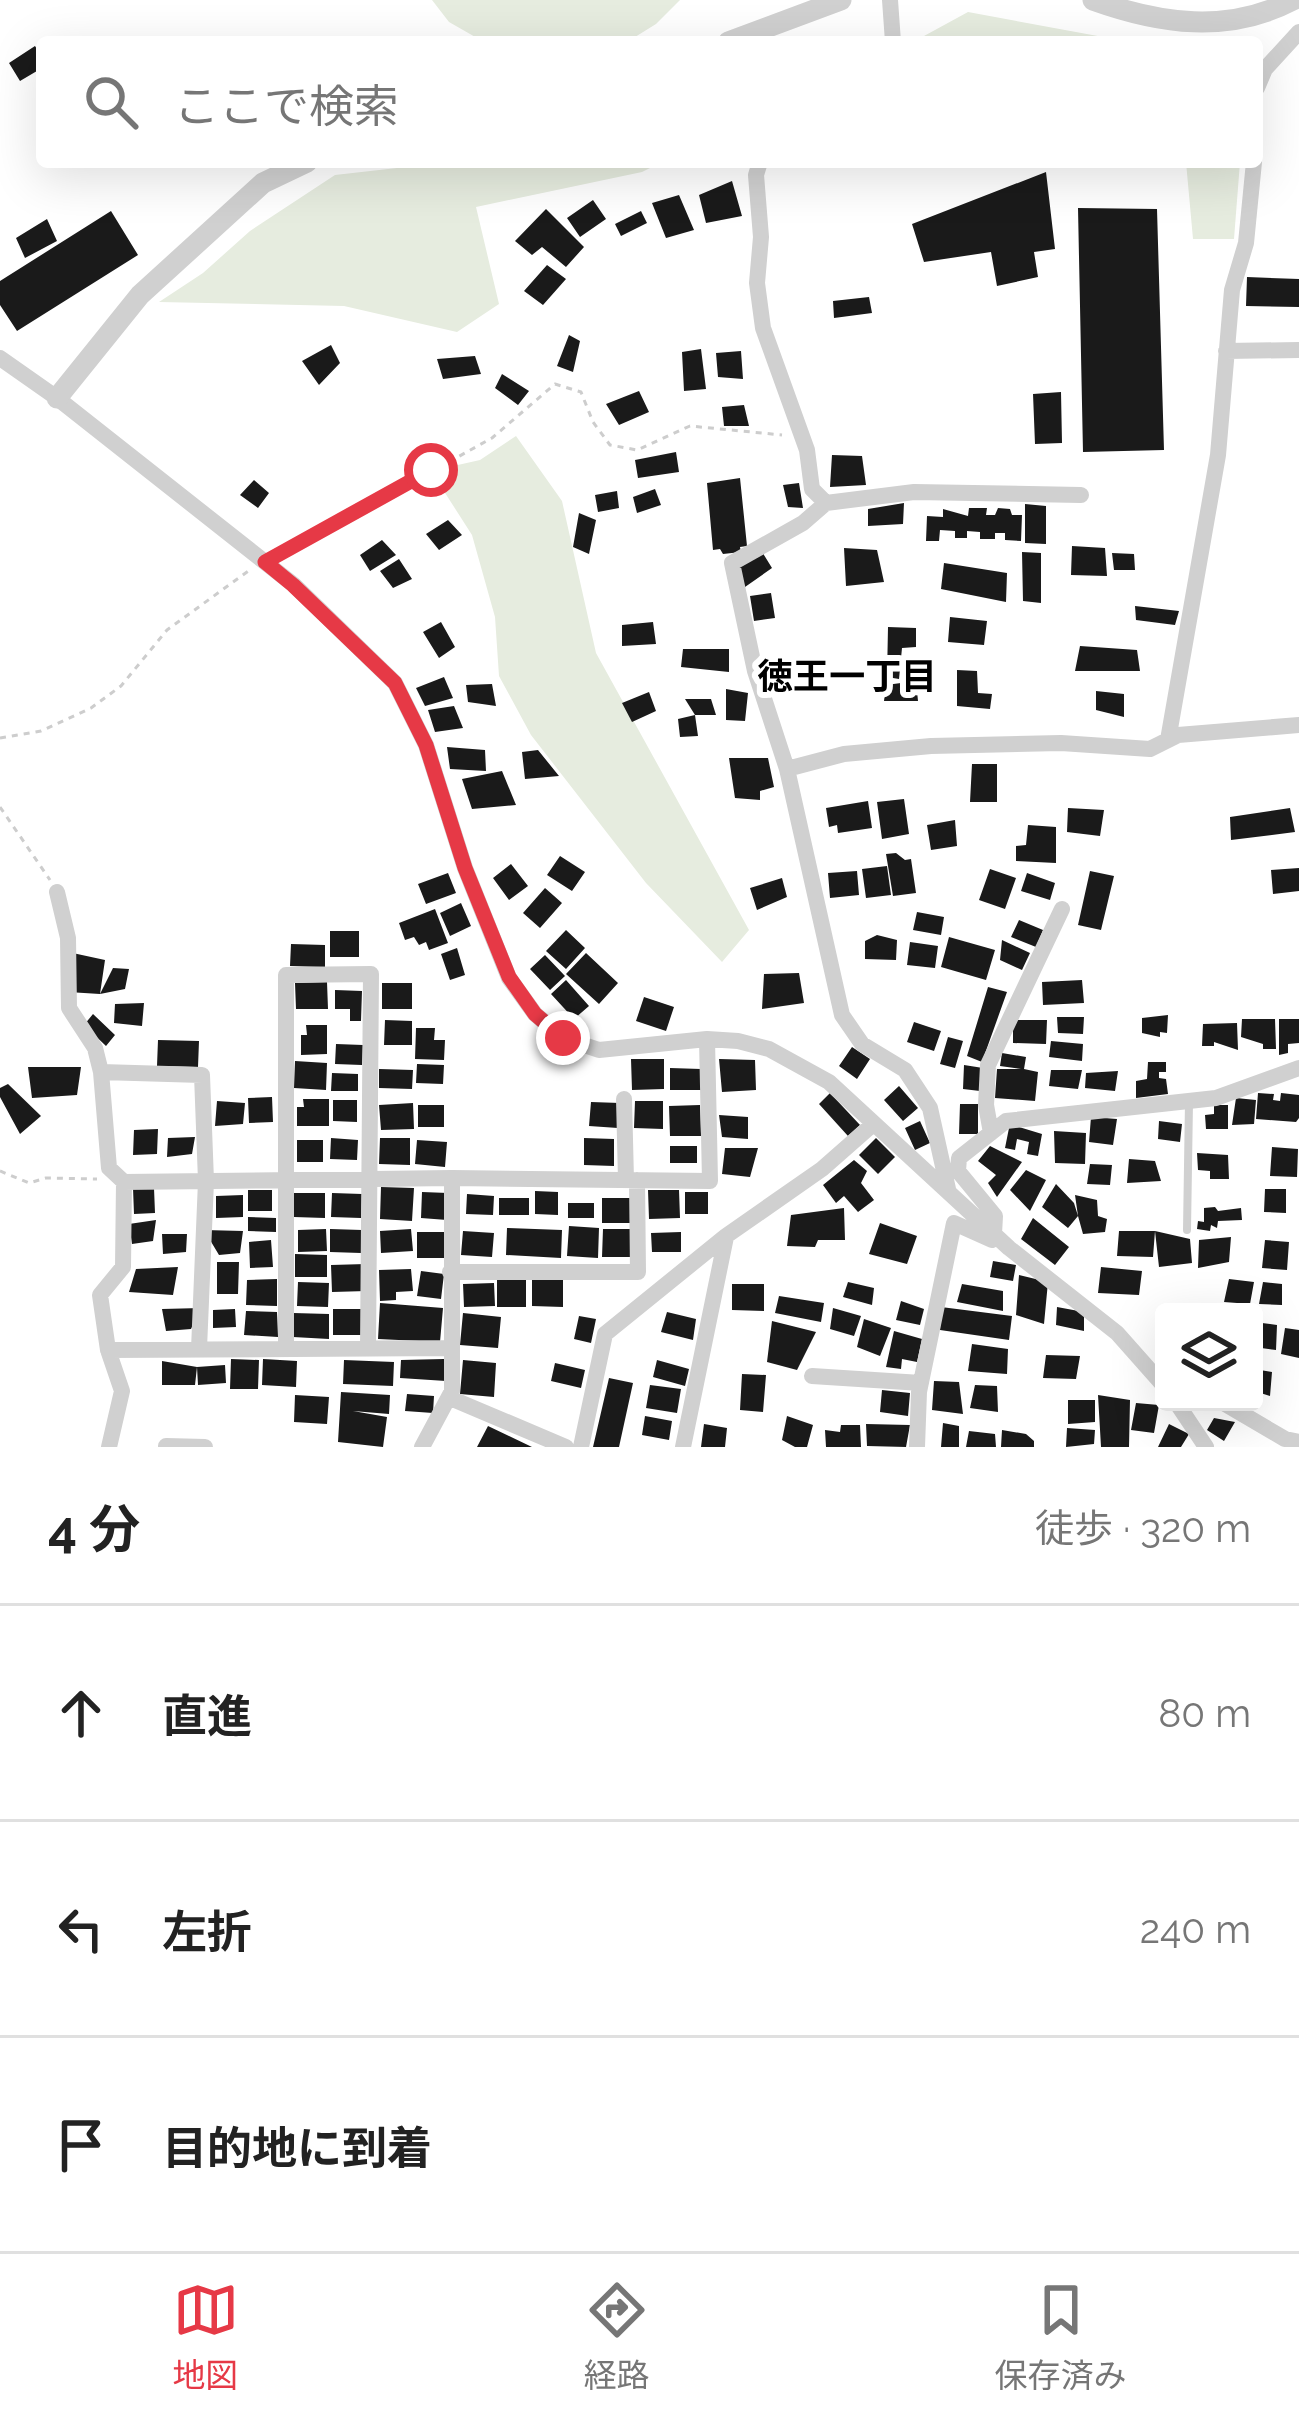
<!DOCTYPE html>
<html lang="ja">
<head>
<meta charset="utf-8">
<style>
  :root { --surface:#fff; --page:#f2f2f2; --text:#222; --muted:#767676; --line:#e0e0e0; --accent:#e63946 }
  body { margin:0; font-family:Raleway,"Noto Sans JP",sans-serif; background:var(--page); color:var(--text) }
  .controls { position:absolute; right:36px; bottom:36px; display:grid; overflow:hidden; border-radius:12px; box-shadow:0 12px 48px #0002 }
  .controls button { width:108px; height:108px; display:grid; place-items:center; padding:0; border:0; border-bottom:3px solid var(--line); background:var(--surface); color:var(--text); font:60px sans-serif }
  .stop { position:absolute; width:36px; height:36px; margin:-27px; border:9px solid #e63946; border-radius:50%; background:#fff }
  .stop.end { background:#e63946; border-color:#fff; box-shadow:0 3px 12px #0008 }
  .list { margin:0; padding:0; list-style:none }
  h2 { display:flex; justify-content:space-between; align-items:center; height:156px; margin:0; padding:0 48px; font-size:51px }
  h2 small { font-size:39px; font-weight:400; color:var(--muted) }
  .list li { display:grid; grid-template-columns:78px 1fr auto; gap:36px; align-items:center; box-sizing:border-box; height:216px; padding:0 48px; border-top:3px solid var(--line) }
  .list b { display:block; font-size:45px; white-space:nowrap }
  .list em { font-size:39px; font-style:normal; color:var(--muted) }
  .icon { flex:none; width:66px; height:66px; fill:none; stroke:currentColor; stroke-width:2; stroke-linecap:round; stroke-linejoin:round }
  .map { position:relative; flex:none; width:1299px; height:1447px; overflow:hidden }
  .search { position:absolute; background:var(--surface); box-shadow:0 12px 48px #0002; left:36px; right:36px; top:36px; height:132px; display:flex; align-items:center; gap:30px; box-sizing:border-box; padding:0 42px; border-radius:12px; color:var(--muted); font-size:45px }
  .sheet { height:804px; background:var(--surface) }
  nav { display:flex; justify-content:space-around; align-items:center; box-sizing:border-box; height:168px; border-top:3px solid var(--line); background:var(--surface); font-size:33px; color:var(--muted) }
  nav a { display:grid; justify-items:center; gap:6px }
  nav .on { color:var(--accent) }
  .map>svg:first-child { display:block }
  .green { fill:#e6ecdf }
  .building { fill:#1a1a1a }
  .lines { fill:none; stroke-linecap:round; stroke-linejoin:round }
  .path { stroke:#cdcdcd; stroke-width:3; stroke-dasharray:6 6; stroke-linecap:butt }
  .service { stroke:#d0d0d0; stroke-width:8 }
  .minor { stroke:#d0d0d0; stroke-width:16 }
  .tertiary { stroke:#d0d0d0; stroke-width:21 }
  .route { stroke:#e63946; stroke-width:15 }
  .labels { text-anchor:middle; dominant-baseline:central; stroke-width:12; stroke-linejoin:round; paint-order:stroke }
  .neighbourhood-label { font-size:36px; font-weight:bold; fill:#000; stroke:#fff }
</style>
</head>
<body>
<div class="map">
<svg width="1299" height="1447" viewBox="0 0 1299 1447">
  <rect width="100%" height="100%" fill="#fff"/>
  <path class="green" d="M432,0H680L656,24L627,42H484L449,22Z
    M968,12L1114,39L1116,42H913Z
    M450,162H662L642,172L476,207L499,304L457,332L344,306L159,302L203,273L250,231L335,175Z
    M1186,162H1240L1234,239H1193Z
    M516,436L562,501L596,653L749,930L722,962L646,883L531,735L499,676L495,617L472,535L431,471L480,460Z"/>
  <path class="building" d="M35,46L42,57V68L20,81L9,63Z
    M1046,172L1055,249L1034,252L1038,277L997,286L991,252L924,262L912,224Z
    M732,181L742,216L706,223L699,195Z
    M679,195L694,230L666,238L652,203Z
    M593,200L606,219L580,237L567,218Z
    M1078,208L1157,209L1164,450L1083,452Z
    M546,209L584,247L566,267L542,247L532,255L515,241Z
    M111,211L138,255L17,331L0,305V281Z
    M641,211L647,223L621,236L615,224Z
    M47,219L57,241L25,258L16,238Z
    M547,265L566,279L543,305L524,291Z
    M1247,277L1299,279V307L1246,306Z
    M869,297L872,313L834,318L833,301Z
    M569,335L580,341L573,372L557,366Z
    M331,345L340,363L319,385L302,361Z
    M701,349L706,389L684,391L682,352Z
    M741,351L743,379L718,377L716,353Z
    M475,356L481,374L443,379L437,359Z
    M502,374L529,391L518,405L495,388Z
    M639,391L649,412L619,425L606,404Z
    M1061,392L1062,443L1035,444L1033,394Z
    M744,405L749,426H724L722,407Z
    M676,452L679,472L638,478L635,460Z
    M832,455L862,456L866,485L830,487Z
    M740,478L747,546L740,547L741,552L723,554L720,549L713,550L707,483Z
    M254,480L269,493L258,508L240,495Z
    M799,483L803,508L788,507L783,485Z
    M655,489L661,505L637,513L633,497Z
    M617,491L619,508L598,512L595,495Z
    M904,503L903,524L868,526V509Z
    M1025,504L1046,506V544L1025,543Z
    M969,508H987L986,515H995L998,508L1010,509L1012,515H1022L1021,541L1005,540V533H995V539H980V532L967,531V538H955V531L940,530L939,541H926L927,516L943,517V509L968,516Z
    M579,513L596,520L589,554L573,547Z
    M448,520L462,535L439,550L426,534Z
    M382,540L396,555L370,571L360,555Z
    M1072,546L1105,548L1107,576L1071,575Z
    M844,548L877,550L884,582L846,586Z
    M761,550L772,568L745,587L737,567Z
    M1022,552L1041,553V603L1023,601Z
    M1112,553L1134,554L1135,570H1114Z
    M399,559L412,579L393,588L380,571Z
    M944,563L1007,573L1006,602L941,589Z
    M771,593L775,618L754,621L750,596Z
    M1135,606L1179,611L1175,625L1136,620Z
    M950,617L987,621L984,645L948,642Z
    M441,622L455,647L439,658L423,632Z
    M653,622L656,644L622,646V625Z
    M888,627L916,628V647L902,648L899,679L887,677Z
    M1080,646L1137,650L1140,671H1075Z
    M683,649H729V672L681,667Z
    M811,660L812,676L788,685L778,668Z
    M957,670L977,671L978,693L992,694L990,709L957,706Z
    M444,677L453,698L425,706L416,688Z
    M916,681L918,701H884L886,685Z
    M492,684L496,706L468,702L466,685Z
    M726,689L748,693L745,721L726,720Z
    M1096,691L1124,694V717L1096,710Z
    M649,692L656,711L632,722L622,703Z
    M685,699H711L716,715H695L698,736L680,737L678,719L695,715Z
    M454,706L463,728L435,732L428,710Z
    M447,747L485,750L486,771L450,769Z
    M538,750L559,776L525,779L522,752Z
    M729,758H768L774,787L760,791V800L735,798Z
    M972,764H997V802H970Z
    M502,771L516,805L472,809L462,779Z
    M904,799L909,834L882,839L877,802Z
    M868,801L872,828L838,833L837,825L829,827L826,808Z
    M1068,808L1104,810L1100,836L1067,832Z
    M1290,808L1295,832L1231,840L1230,817Z
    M955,820L957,846L931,850L927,825Z
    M1028,825L1056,827V863L1016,861V846L1026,845Z
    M896,853L905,860L911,859L916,893L893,896L886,854Z
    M560,856L585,872L572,891L547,875Z
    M511,864L528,886L509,900L493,878Z
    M887,866L891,895L866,898L862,869Z
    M1299,868V891L1273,894L1271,870Z
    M990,869L1016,878L1005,909L979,900Z
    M857,871L859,895L830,898L828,873Z
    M1090,871L1114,876L1101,930L1078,925Z
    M448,873L456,893L426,904L418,884Z
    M1027,873L1055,883L1050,900L1021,891Z
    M782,878L787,897L757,910L750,888Z
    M545,888L562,903L540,928L523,913Z
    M461,903L471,926L450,936L440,913Z
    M435,909L448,943L429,950L426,942L419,945L414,937L405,940L399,923Z
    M917,912L944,917L941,935L913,930Z
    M1019,920L1043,930L1036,947L1011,937Z
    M566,930L585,948L566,969L546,951Z
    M330,931H359V957H330Z
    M877,935L897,940L896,960L865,959V941Z
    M949,937L995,950L986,980L941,967Z
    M1002,940L1030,953L1022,970L1000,960Z
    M910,942L938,946L935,968L907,965Z
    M291,944L325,945V967L290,966Z
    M457,948L465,975L450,980L441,954Z
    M68,952L105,960L100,994L68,992Z
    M586,953L618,983L599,1004L566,974Z
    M545,955L565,976L550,990L530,969Z
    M113,968L129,969L125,989L100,994Z
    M799,973L804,1003L762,1009L764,974Z
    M566,980L589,1006L574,1019L551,994Z
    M1082,980L1084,1003L1043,1005L1042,982Z
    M327,982L328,1009H296L295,983Z
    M382,983H412V1009H382Z
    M988,987L1007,992L982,1062L967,1056Z
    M335,990L362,991L361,1021H350V1009H335Z
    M644,997L674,1007L666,1031L636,1021Z
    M144,1003L142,1026L114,1023L115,1004Z
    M93,1014L115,1035L106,1046L84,1025Z
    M1168,1015L1167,1033L1160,1032V1037L1142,1033V1018Z
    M1057,1017H1084L1083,1034L1058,1033Z
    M1242,1019H1275L1276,1049H1263V1044L1241,1037Z
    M1279,1019H1299V1043L1288,1044V1053L1279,1055Z
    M385,1020L412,1021V1045H384Z
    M1013,1020H1047L1046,1044L1013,1043Z
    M914,1022L941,1031L934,1051L907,1042Z
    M1237,1023L1238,1050L1214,1042V1046H1202L1203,1024Z
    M306,1025H327V1054L301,1055V1035H307Z
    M416,1028H435L434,1040H445L444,1060L415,1059Z
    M948,1037L963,1041L955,1068L940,1064Z
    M158,1040L199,1041L198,1067L157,1066Z
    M1051,1041L1083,1044L1082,1061L1049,1057Z
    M336,1044L363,1045L362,1065L335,1064Z
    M852,1047L870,1059L857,1079L839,1066Z
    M1002,1053L1026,1057L1024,1069L1038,1072L1035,1101L995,1098L997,1069H1021L1000,1066Z
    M631,1059H664V1089L632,1090Z
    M719,1059L755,1060L756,1090L722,1092Z
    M295,1061L327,1063L326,1090L294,1088Z
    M1148,1062H1166V1072H1159V1078L1166,1079L1168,1094L1136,1098V1081L1147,1079Z
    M417,1064L444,1065L443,1084L416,1083Z
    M964,1065L983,1068L980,1091L963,1089Z
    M28,1067H81L77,1095L32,1098Z
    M670,1068L701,1069V1090H670Z
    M379,1069L413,1070L412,1089L379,1088Z
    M1051,1070H1082L1078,1089L1049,1086Z
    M1118,1071L1115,1091L1085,1088L1086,1073Z
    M332,1073L358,1074V1091H331Z
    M8,1084L41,1116L20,1134L0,1097V1088Z
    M899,1086L918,1108L903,1121L884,1100Z
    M830,1093L860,1125L848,1136L819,1104Z
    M1258,1093L1274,1094L1273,1100L1280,1101L1281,1093L1299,1095V1118L1296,1122L1256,1119Z
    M272,1097L273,1122L249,1123L248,1098Z
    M1236,1098L1256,1100L1254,1124L1232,1125Z
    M303,1099H329V1126H297V1107H304Z
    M333,1100H357V1122L333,1121Z
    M217,1101L245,1103L243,1124L215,1126Z
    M635,1101H663V1129L634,1128Z
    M591,1102L620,1103L618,1128L589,1126Z
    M413,1103L414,1129L381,1130L379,1105Z
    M960,1104H978V1134H959Z
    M418,1105H444V1127H418Z
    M700,1105L701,1136H670L669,1106Z
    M1214,1105H1228V1129H1206L1205,1115L1214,1114Z
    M719,1115L748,1117V1139L722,1137Z
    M1091,1117L1117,1119L1113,1145L1089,1142Z
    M920,1121L930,1143L915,1150L905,1128Z
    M1159,1121L1182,1124L1180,1142L1158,1139Z
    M1019,1127L1042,1134L1038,1156L1027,1154L1029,1142L1017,1139L1015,1150L1005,1148L1009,1128Z
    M158,1129L157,1154L133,1155L134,1130Z
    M1054,1131L1086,1133L1085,1164L1055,1163Z
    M195,1137L192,1154L167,1157L168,1138Z
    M331,1138L358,1140L357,1160L330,1159Z
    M380,1138H410V1165L379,1164Z
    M584,1138L614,1139V1166L584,1165Z
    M876,1138L895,1157L878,1174L859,1155Z
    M297,1140H323V1162H297Z
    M417,1140L447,1142L445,1167L415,1164Z
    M670,1146H697V1163H670Z
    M990,1146L1022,1162L997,1197L988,1183L996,1175L978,1161Z
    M1272,1147L1298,1149L1297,1177L1270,1176Z
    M725,1148H758L750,1177L722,1174Z
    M1197,1153L1228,1155L1229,1179H1210V1171L1198,1170Z
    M1129,1159L1155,1161L1161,1181L1127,1183Z
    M854,1160L867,1171L861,1183L874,1200L858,1212L844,1196L836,1203L823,1185Z
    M1090,1164L1112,1165L1110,1185L1087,1184Z
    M1026,1170L1046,1180L1030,1211L1010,1190Z
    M1056,1184L1074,1203L1078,1216L1075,1195L1097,1200L1098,1216L1107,1219L1105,1232L1083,1234L1078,1216L1068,1228L1042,1207Z
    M381,1187L414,1188L412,1221L380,1219Z
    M133,1188H154L155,1213L134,1214Z
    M1265,1189H1286V1213L1264,1212Z
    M248,1190H272V1211H248Z
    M648,1190H679L680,1218L649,1219Z
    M535,1191L558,1192V1215L535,1214Z
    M422,1192L448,1193L447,1220L421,1218Z
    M685,1192H708V1214H685Z
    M294,1193H325V1218L294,1217Z
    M332,1193L362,1194L361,1218L331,1217Z
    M467,1194L494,1196L493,1215L466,1214Z
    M243,1195V1217L216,1218V1196Z
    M499,1198H529V1215H499Z
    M602,1198H632V1223H602Z
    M568,1203H594V1218H568Z
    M1215,1207L1218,1211L1241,1208L1242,1220L1218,1221L1217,1228L1211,1225L1210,1231L1197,1229L1198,1221L1204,1222V1208Z
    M844,1208L845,1240H818L815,1247L787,1246L791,1215Z
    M248,1217L276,1218V1232L248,1231Z
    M1033,1218L1069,1247L1055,1265L1021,1239Z
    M156,1220L153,1241L132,1244L129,1224Z
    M880,1223L917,1236L907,1264L869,1254Z
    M569,1226L599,1228L598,1258L567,1256Z
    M507,1228L562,1230L561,1258L506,1255Z
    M326,1229L327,1251L298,1252V1230Z
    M330,1229L362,1230L361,1253L330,1252Z
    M411,1229L413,1251L381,1253L380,1231Z
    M603,1229H632L631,1257H602Z
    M204,1230L243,1231L240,1253L219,1255Z
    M463,1231L494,1233L492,1257L461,1255Z
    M1119,1231H1155L1190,1239L1192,1263L1159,1267L1155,1231L1153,1257L1117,1256Z
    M417,1232H446V1258H417Z
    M681,1232V1252H652L651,1233Z
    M162,1234H187L186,1252L163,1254Z
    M1231,1237L1229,1262L1198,1268L1199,1240Z
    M271,1240L273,1267L250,1268L249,1242Z
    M1265,1240L1289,1242L1287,1270L1262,1268Z
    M295,1254L327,1255V1277H295Z
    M993,1261L1016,1265L1013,1281L990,1277Z
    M217,1262H239L238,1294H217Z
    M366,1264L367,1291L332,1292L331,1265Z
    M178,1267L173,1295L129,1292L136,1269Z
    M1101,1267L1142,1271L1139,1295L1098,1293Z
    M411,1269L413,1291L396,1292V1300L380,1301L379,1270Z
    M421,1271L444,1274L441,1299L417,1296Z
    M1019,1275L1048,1282L1044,1324L1016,1315Z
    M277,1279V1306L246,1305L247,1280Z
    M532,1279L563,1280V1307L532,1306Z
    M1229,1279L1254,1282L1250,1304L1224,1302Z
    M497,1280H526V1307H497Z
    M298,1282L329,1283L328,1307L297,1306Z
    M848,1282L874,1288L872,1305L843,1297Z
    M1263,1282L1282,1284V1305L1259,1304Z
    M494,1283L495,1306L464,1307L463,1284Z
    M732,1284H764V1311L732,1310Z
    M962,1284L1003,1291V1311L957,1302Z
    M779,1296L824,1303L821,1322L775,1313Z
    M901,1301L924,1309L920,1325L896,1320Z
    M380,1303L443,1308L440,1342L378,1339Z
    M941,1307L1012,1316L1009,1340L940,1330Z
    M1057,1307L1084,1312V1331L1056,1325Z
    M201,1308L191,1329L166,1331L162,1309Z
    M833,1308L861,1316L854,1336L830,1329Z
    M235,1309L236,1327L213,1328V1310Z
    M333,1309H365V1335H333Z
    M246,1311L277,1312L278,1337L244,1335Z
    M667,1312L696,1319L693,1340L661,1332Z
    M293,1313L329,1314V1339L293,1337Z
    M463,1313L501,1317L498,1348L460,1345Z
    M579,1316L596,1319L591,1343L574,1339Z
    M864,1319L891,1328L880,1356L857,1347Z
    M772,1321L816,1332L797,1370L767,1362Z
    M1254,1322L1277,1325L1276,1350L1254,1347Z
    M1285,1328L1299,1330V1358L1281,1354Z
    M894,1331L922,1339L917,1362L902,1359L901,1369L886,1367Z
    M972,1344L1008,1349L1007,1374L968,1371Z
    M1046,1355L1080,1356L1076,1379L1043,1378Z
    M231,1359L259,1360L258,1389H230Z
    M263,1359L297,1361L296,1387L262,1385Z
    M444,1359L446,1381L400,1378L401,1360Z
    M344,1360L394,1362L393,1386L343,1384Z
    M463,1360L496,1363L494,1397L460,1394Z
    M657,1360L689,1369L685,1386L653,1377Z
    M162,1361L197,1367L225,1365L226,1383L198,1385L197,1367L195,1385H162Z
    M555,1363L585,1370L581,1388L551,1381Z
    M1254,1369L1272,1372L1270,1396L1254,1391Z
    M742,1374L766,1375L763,1412L740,1410Z
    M609,1378L633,1383L619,1447H593Z
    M934,1381L959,1382L963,1414L932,1410Z
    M650,1385L681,1389L677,1413L646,1408Z
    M975,1385L997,1386L998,1412L970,1408Z
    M882,1390L910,1393L908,1416L880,1412Z
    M341,1392L390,1395L389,1414L353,1411L387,1417L383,1447L338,1442Z
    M407,1394L434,1396L433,1413L405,1411Z
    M295,1395L329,1397L327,1424L294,1422Z
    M1098,1395L1130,1400L1129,1447H1101Z
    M1068,1400H1095V1422L1068,1424Z
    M1136,1403L1159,1405L1154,1433L1131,1430Z
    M645,1416L672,1421L669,1440L642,1435Z
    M787,1416L813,1425L807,1447H795L782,1440Z
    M1214,1418L1235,1422L1224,1441L1207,1430Z
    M943,1423L959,1426V1447H941Z
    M704,1424L727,1428L725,1447H701Z
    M866,1424L910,1425L906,1447L867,1446Z
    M1169,1424L1189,1434L1181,1447H1158Z
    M841,1425H860L861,1447H826L825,1430L840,1432Z
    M488,1426L532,1447H477Z
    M1067,1428L1095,1430L1094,1444L1066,1447Z
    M1002,1430L1026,1434L1034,1441V1447H1001Z
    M969,1431L995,1434L996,1447H966Z"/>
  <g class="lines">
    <path class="path" d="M281,555L492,438L555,384L581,392L593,422L610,445L637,450L690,426L782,435
      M0,738L41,731L91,708L121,686L167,630L251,569
      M0,807L50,880
      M0,1171L29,1183L46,1178L97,1179"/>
    <path class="service" d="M1187,1230L1189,1102"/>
    <path class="minor" d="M890,0L893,42
      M1257,88L1265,69L1299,32
      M760,162L756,175L761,237L757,283L763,328L807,450L812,489L826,503
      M1226,351L1299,350
      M0,358L57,398L294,585L395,683L426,745L465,868L509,978L535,1014L563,1038L599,1050L707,1039L738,1041L769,1049L829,1082L1009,1248L1117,1333L1164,1386
      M1168,740L1218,455L1232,290L1246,243L1254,162
      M787,769L844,754L931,746L1061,743L1150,749L1178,735L1299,725
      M57,892L68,938L69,1008L95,1048L101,1072L109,1168L124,1182L452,1178L710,1181L707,1039
      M101,1072L202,1075L206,1181L199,1349
      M624,1099L626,1180
      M991,1133L986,1105L988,1065L1062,909
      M948,1189L930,1108L905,1070L862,1044L842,1015L787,769L755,671L732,563L803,523L826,503L914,492L1081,495
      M994,1234L995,1216L958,1171L959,1158L1006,1121L1216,1098L1299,1068
      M450,1272H638L637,1180
      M286,1349V975L371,974L368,1348
      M108,1350L449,1348
      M812,1376L921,1383
      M450,1398L566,1447
      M1176,1402L1206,1447
      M1222,1402L1285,1439L1299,1442
      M166,1446L205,1447
      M109,1447L122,1391L108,1350L100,1295L123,1267L124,1182
      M422,1447L452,1391V1178
      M581,1447L605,1334L726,1236L822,1169L872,1125
      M683,1447L726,1237
      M917,1447L919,1392L954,1223L992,1240"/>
    <path class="tertiary" d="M1093,0C1160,24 1228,34 1293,0
      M728,42L841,0
      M57,398L140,295L263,183L307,162"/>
  </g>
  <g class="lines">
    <path class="route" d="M431,470L265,562L293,585L395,683L426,745L465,868L509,977L535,1014L563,1038"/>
  </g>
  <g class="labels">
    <g class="neighbourhood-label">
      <text x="847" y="676">徳王一丁目</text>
    </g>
  </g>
</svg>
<div class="controls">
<button><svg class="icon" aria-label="layers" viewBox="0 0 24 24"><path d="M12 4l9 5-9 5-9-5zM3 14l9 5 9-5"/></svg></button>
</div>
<div class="stop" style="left:431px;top:470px"></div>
<div class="stop end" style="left:563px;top:1038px"></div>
<div class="search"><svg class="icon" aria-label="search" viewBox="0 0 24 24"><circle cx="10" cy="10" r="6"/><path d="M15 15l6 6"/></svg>ここで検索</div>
</div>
<section class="sheet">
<h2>4 分<small>徒歩 · 320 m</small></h2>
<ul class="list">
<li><svg class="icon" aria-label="ahead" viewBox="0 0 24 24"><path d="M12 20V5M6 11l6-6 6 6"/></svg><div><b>直進</b></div><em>80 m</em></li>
<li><svg class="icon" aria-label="left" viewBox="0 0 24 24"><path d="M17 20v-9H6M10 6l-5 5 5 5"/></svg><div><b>左折</b></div><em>240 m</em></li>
<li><svg class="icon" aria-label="arrive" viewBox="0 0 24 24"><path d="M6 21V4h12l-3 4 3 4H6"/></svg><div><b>目的地に到着</b></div></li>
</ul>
</section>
<nav>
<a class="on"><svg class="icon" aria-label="map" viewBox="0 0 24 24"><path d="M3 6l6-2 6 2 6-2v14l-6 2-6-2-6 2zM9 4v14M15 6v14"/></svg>地図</a>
<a><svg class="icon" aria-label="directions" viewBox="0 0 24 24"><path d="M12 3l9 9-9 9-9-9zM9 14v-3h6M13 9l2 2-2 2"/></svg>経路</a>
<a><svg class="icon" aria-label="saved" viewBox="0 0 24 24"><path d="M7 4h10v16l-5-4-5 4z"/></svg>保存済み</a>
</nav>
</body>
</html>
